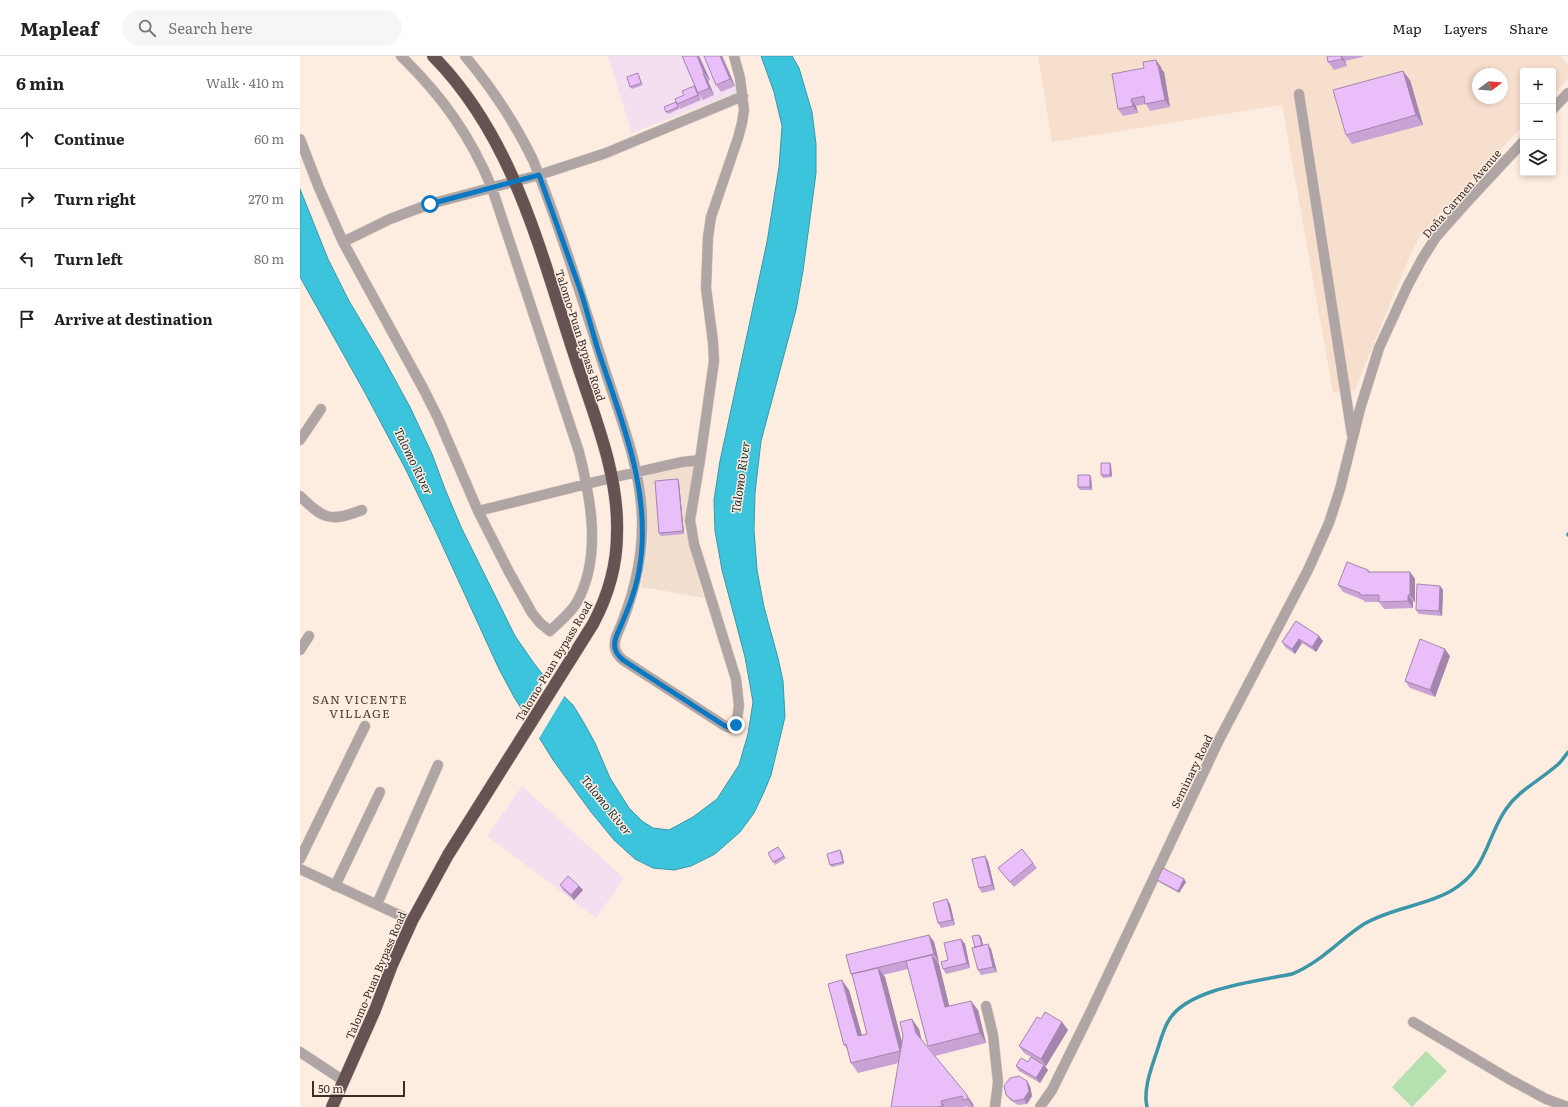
<!DOCTYPE html>
<html lang="en">
<head>
<meta charset="utf-8">
<style>
  :root { --surface:#fff; --page:#f6f6f6; --text:#222; --muted:#767676; --line:#e0e0e0 }
  body { margin:0; font-family:Literata,serif; background:var(--page); color:var(--text) }
  .controls { position:absolute; right:12px; top:12px; display:grid; overflow:hidden; border-radius:4px; box-shadow:0 2px 6px #0003 }
  .controls button { width:36px; height:36px; display:grid; place-items:center; padding:0; border:0; border-bottom:1px solid var(--line); background:var(--surface); color:var(--text); font:20px sans-serif }
  .compass { position:absolute; left:1172px; top:12px; width:36px; height:36px; border-radius:50%; background:var(--surface); box-shadow:0 2px 6px #0003; rotate:74deg }
  .scale { position:absolute; left:12px; bottom:10px; width:93px; box-sizing:border-box; padding-left:4px; border:2px solid #362f2b; border-top:0; font-size:11px; line-height:14px; white-space:nowrap; color:#362f2b; -webkit-text-stroke:3px #fdece0; paint-order:stroke }
  .stop { position:absolute; width:12px; height:12px; margin:-9px; border:3px solid #0979c3; border-radius:50%; background:#fff }
  .stop.end { background:#0979c3; border-color:#fff; box-shadow:0 1px 4px #0008 }
  .list { margin:0; padding:0; list-style:none }
  h2 { display:flex; justify-content:space-between; align-items:center; height:52px; margin:0; padding:0 16px; font-size:17px }
  h2 small { font-size:13px; font-weight:400; color:var(--muted) }
  .list li { display:grid; grid-template-columns:26px 1fr auto; gap:12px; align-items:center; box-sizing:border-box; height:60px; padding:0 16px; border-top:1px solid var(--line) }
  .list b { display:block; font-size:15px; white-space:nowrap }
  .list em { font-size:13px; font-style:normal; color:var(--muted) }
  .icon { flex:none; width:22px; height:22px; fill:none; stroke:currentColor; stroke-width:2; stroke-linecap:round; stroke-linejoin:round }
  .map { position:relative; flex:none; width:1268px; height:1051px; overflow:hidden }
  header { display:flex; align-items:center; gap:24px; box-sizing:border-box; height:56px; padding:0 20px; background:var(--surface); border-bottom:1px solid var(--line) }
  header strong { font-size:19px }
  nav { display:flex; gap:22px; margin-inline-start:auto; font-size:14px }
  .search { width:280px; height:36px; background:var(--page); display:flex; align-items:center; gap:10px; box-sizing:border-box; padding:0 14px; border-radius:22px; color:var(--muted); font-size:15px }
  main { display:flex }
  aside { flex:1; background:var(--surface) }
  .map>svg:first-child { display:block }
  .commercial { fill:#f1decf }
  .industrial { fill:#f3dfef }
  .built { fill:#f7dfce; fill-rule:evenodd }
  .green { fill:#b5e1b1 }
  .water { fill:#3dc4dd; stroke:#3b97a8 }
  .pier { fill:#fdece0 }
  .lines { fill:none; stroke-linecap:round; stroke-linejoin:round }
  .stream { stroke:#3b97a8; stroke-width:3.5 }
  .minor-casing { stroke:#d9cabf; stroke-width:11 }
  .highway-casing { stroke:#d9cabf; stroke-width:13 }
  .minor { stroke:#afa5a5; stroke-width:10 }
  .highway { stroke:#655251; stroke-width:12 }
  .wall { fill:#c9a3d6; fill-rule:evenodd }
  .shaded-wall { fill:#a485ae }
  .building { fill:#eabef9; stroke:#a485ae }
  .route { stroke:#0979c3; stroke-width:5 }
  .labels { text-anchor:middle; dominant-baseline:central; stroke-width:3; stroke-linejoin:round; paint-order:stroke }
  .street-label { font-size:11px; fill:#362f2b; stroke:#fdece0 }
  .water-label { font-size:12px; font-style:italic; fill:#192f34; stroke:#fdece0 }
  .neighbourhood-label { font-size:12px; letter-spacing:1px; fill:#4f4138; stroke:#fdece0 }
</style>
</head>
<body>
<header>
<strong>Mapleaf</strong>
<div class="search"><svg class="icon" aria-label="search" viewBox="0 0 24 24"><circle cx="10" cy="10" r="6"/><path d="M15 15l6 6"/></svg>Search here</div>
<nav><a>Map</a><a>Layers</a><a>Share</a></nav>
</header>
<main>
<aside>
<h2>6 min<small>Walk · 410 m</small></h2>
<ul class="list">
<li><svg class="icon" aria-label="ahead" viewBox="0 0 24 24"><path d="M12 20V5M6 11l6-6 6 6"/></svg><div><b>Continue</b></div><em>60 m</em></li>
<li><svg class="icon" aria-label="right" viewBox="0 0 24 24"><path d="M7 20v-9h11M14 6l5 5-5 5"/></svg><div><b>Turn right</b></div><em>270 m</em></li>
<li><svg class="icon" aria-label="left" viewBox="0 0 24 24"><path d="M17 20v-9H6M10 6l-5 5 5 5"/></svg><div><b>Turn left</b></div><em>80 m</em></li>
<li><svg class="icon" aria-label="arrive" viewBox="0 0 24 24"><path d="M6 21V4h12l-3 4 3 4H6"/></svg><div><b>Arrive at destination</b></div></li>
</ul>
</aside>
<div class="map">
<svg width="1268" height="1051" viewBox="0 0 1268 1051">
  <rect width="100%" height="100%" fill="#fdece0"/>
  <path class="commercial" d="M385,410H394L386,451L385,475L404,542L341,531L348,483L347,456L342,421Z"/>
  <path class="industrial" d="M308,0H424L438,36L332,77Z
    M222,730L324,822L296,862L187,780Z"/>
  <path class="built" d="M738,0H1260L1268,9V23L1253,39V15H1223V70L1124,174L1111,197L1055,334L1033,337L982,49L752,86ZM1178,18H1202V42H1178Z"/>
  <path class="green" d="M1126,995L1147,1015L1112,1051L1092,1031Z"/>
  <path class="water" d="M461,0H492L499,12L512,56L516,88V117L503,215L496,254L461,385L455,437L454,474L457,514L464,551L478,602L483,625L485,661L471,719L464,736L454,757L440,776L415,798L391,810L374,814L353,812L335,803L314,784L291,756L253,704L214,641L199,613L137,478L106,414L64,335L0,221V133L28,203L49,245L82,300L110,351L132,398L145,433L161,471L215,580L233,606L247,624L273,649L284,667L295,687L310,722L329,752L342,765L353,772L369,774L393,761L417,743L439,709L448,678L453,646L445,601L422,514L415,475L414,444L420,405L467,186L479,111L482,70L474,36Z"/>
  <path class="pier" d="M244,618L265,639L238,684L220,656Z"/>
  <g class="lines">
    <path class="stream" d="M1268,478V479
      M847,1051C843,1034 851,1013 856,998C860,987 863,973 869,964C888,932 958,925 992,918C1020,907 1039,884 1064,868C1091,852 1124,850 1151,835C1188,813 1185,784 1206,753C1219,734 1239,725 1256,710C1261,707 1264,701 1268,696"/>
    <defs>
      <path id="minor" d="M165,0C192,32 215,67 233,104C260,171 281,240 303,308C319,358 341,410 342,464C343,505 333,543 316,581C313,591 315,597 323,604L425,670L431,672L436,669L439,650L436,623L394,488L390,464L400,404L414,305L413,286L406,232L408,181L411,161L438,82L442,67L444,54L440,22L434,0
        M999,38L1052,379
        M1253,53L1268,37
        M0,83L19,132L43,186L124,334L138,362L178,455L209,516L232,557L240,567L250,575C259,566 271,557 277,546C302,500 291,443 279,396L192,132C170,79 142,40 101,0
        M43,186L90,163L130,148L239,119L306,97L443,40
        M0,384L21,353
        M0,440C24,464 31,466 62,454
        M178,455L311,422L382,406L400,404
        M0,594L9,580
        M0,803L65,670
        M0,813L112,865
        M35,830L80,736
        M77,848L138,709
        M686,950L693,979L698,1026L695,1051
        M1113,966L1209,1023L1246,1043L1268,1051
        M0,996L44,1025
        M740,1051L752,1034L791,955L918,686L1008,514L1029,467L1040,433L1060,353L1079,292L1107,231L1122,203L1136,181L1168,145L1223,86"/>
      <path id="highway" d="M32,1051L75,954L92,909L112,865L148,799L293,568C308,540 317,509 317,477C319,417 293,357 275,301C240,195 214,82 133,0"/>
    </defs>
    <use href="#minor" class="minor-casing"/>
    <use href="#highway" class="highway-casing"/>
    <use href="#minor" class="minor"/>
    <use href="#highway" class="highway"/>
  </g>
  <path class="wall" d="M382,0H399L410,24L408,25L414,39L403,44L398,37L401,44L380,53L378,49L379,53L368,58L366,56L376,46L397,34Z
    M422,0L435,30L421,36L416,29Z
    M1027,0H1063V1L1045,5L1047,10L1034,14L1028,6Z
    M861,11L862,14L864,16L870,51L850,55L846,48L836,50L838,57L823,60L818,53Z
    M338,17L339,20L343,29L332,33L330,31Z
    M1110,24L1123,69L1052,88L1046,79Z
    M811,409L812,421L803,422L801,419Z
    M791,421L792,434H780L778,431Z
    M378,423L379,426L384,478L361,480L359,477Z
    M1068,514L1070,516H1110L1115,523V546H1113V552L1084,553L1079,546H1065L1063,544L1043,536L1038,529Z
    M1140,530L1143,534L1142,560L1119,558L1116,554Z
    M996,565L1023,585L1016,596L1002,587L995,598L985,591L982,586Z
    M1150,600L1135,641L1110,632L1105,625Z
    M478,791L486,802L475,809L468,797Z
    M540,794L542,797L544,808L532,811L530,809Z
    M688,805L695,834L682,837L679,832Z
    M733,807L737,812L714,831L698,812Z
    M884,823L886,826L879,837L859,826L857,824Z
    M260,829L279,830L283,834L274,844L263,834Z
    M650,848L655,869L641,872L638,867Z
    M629,879L634,886L639,906H637L639,908L649,950L678,954L686,987L635,1000L673,1048L674,1051H668L667,1050L664,1051H591L599,1007L558,1017L551,1007L548,994L544,989L549,934L562,979L567,978L553,922L551,918ZM608,913L628,990L633,998L622,985L619,973L602,987L585,921L583,919Z
    M679,879L681,881L683,889L691,893L697,916L681,919L678,914L675,891Z
    M661,883L665,888L670,912L646,918L643,913Z
    M741,963L762,966L768,974L746,1010H745L748,1014L740,1027L719,1015L716,1010L728,1006L731,1001L724,997L719,990Z
    M730,1030L732,1040L727,1048L718,1049L710,1044L706,1039Z"/>
  <path class="shaded-wall" d="M397,0H399L410,24L404,17Z
    M420,0H422L435,30L430,23Z
    M1041,0H1042L1045,5L1047,10L1042,3Z
    M856,4L861,11L862,14L864,16L870,51L865,44Z
    M1103,15L1110,24L1123,69L1116,59Z
    M403,17L408,25L414,39L409,32Z
    M394,30L397,35L401,44L398,39Z
    M831,43L836,50L838,57L833,50Z
    M810,407L811,409L812,421L810,419Z
    M790,419L791,421L792,434L790,431Z
    M378,423L379,426L384,478L383,475Z
    M1110,516L1115,523V546L1110,539Z
    M1140,530L1143,534L1142,560L1139,555Z
    M1108,539L1113,546V552L1108,545Z
    M1019,580L1023,585L1016,596L1012,591Z
    M999,583L1002,587L995,598L992,593Z
    M1145,593L1150,600L1135,641L1130,634Z
    M540,794L542,797L544,808L543,806Z
    M685,800L688,805L695,834L692,829Z
    M884,823L886,826L879,837L878,835Z
    M279,830L283,834L274,844L271,839Z
    M647,843L650,848L655,869L652,864Z
    M629,879L634,886L639,906L634,898Z
    M679,879L681,881L684,892L682,890Z
    M661,883L665,888L670,912L667,907Z
    M688,888L691,893L697,916L693,911Z
    M632,899L639,908L652,961L645,951Z
    M578,912L585,921L607,1005L600,995Z
    M542,924L549,934L565,990L558,980Z
    M671,945L678,954L686,987L680,977Z
    M612,963L619,973L622,987L616,977Z
    M762,966L768,974L746,1010L741,1003Z
    M744,1009L748,1014L740,1027L736,1022Z
    M727,1025L730,1030L732,1040L727,1048L724,1043Z
    M667,1039L673,1048L674,1051H673L668,1043Z
    M641,1045L645,1051H643Z"/>
  <path class="building" d="M382,0H397L404,17H403L409,32L398,37Z
    M404,0H420L430,23L416,29Z
    M1027,0H1041L1042,3L1028,6Z
    M856,4L857,9H858L865,44L845,48L844,40L831,43L833,50L818,53L812,18L844,12L843,6Z
    M1103,15L1116,59L1046,79L1033,34Z
    M338,17L341,27L330,31L327,21Z
    M394,30L398,39L377,48L375,43L384,39L382,35Z
    M376,46L378,51L366,56L364,51Z
    M801,407H810V419H801Z
    M778,419H790V431H778Z
    M378,423L383,475L359,477L355,425Z
    M1047,506L1068,514V516H1110V539H1108V545L1079,546V539H1060V537L1038,529Z
    M1117,528L1140,530L1139,555L1116,554Z
    M996,565L1019,580L1012,591L999,583L992,593L982,586Z
    M1120,583L1145,593L1130,634L1105,625Z
    M478,791L484,800L473,806L468,797Z
    M722,793L733,807L710,826L698,812Z
    M540,794L543,806L530,809L527,798Z
    M685,800L692,829L679,832L672,803Z
    M863,812L884,823L878,835L857,824Z
    M268,820L279,830L271,839L260,829Z
    M647,843L652,864L638,867L633,847Z
    M629,879L634,898L551,918L546,899Z
    M679,879L682,889L675,891L672,880Z
    M661,883L667,907L643,913L641,906L648,904L644,887Z
    M688,888L693,911L678,914L672,892Z
    M632,899L645,951L671,945L680,977L628,990L606,905Z
    M578,912L600,995L551,1007L546,988L544,989L528,928L542,924L558,980L567,978L552,918Z
    M745,956L762,966L741,1003L719,990L737,961L741,963Z
    M612,963L616,977L667,1039L668,1043L663,1044L662,1040L641,1045L642,1050L637,1051H591L603,980L600,966Z
    M731,1001L744,1009L736,1022L716,1010L721,1002L728,1006Z
    M719,1020L727,1025L729,1035L724,1043L714,1045L706,1039L704,1030L710,1022Z"/>
  <g class="lines">
    <path class="route" d="M130,148L239,119C253,158 267,197 281,236C287,255 292,275 298,294C322,366 353,439 339,515C335,538 325,560 316,581C313,591 315,597 323,604L425,670L431,672L436,669"/>
  </g>
  <g class="labels">
    <g class="street-label">
      <text transform="translate(1161 137) rotate(-49)">Doña Carmen Avenue</text>
      <text transform="translate(281 279) rotate(72)">Talomo-Puan Bypass Road</text>
      <text transform="translate(253 605) rotate(-59)">Talomo-Puan Bypass Road</text>
      <text transform="translate(891 715) rotate(-64)">Seminary Road</text>
      <text transform="translate(75 919) rotate(-67)">Talomo-Puan Bypass Road</text>
    </g>
    <g class="water-label">
      <text transform="translate(114 405) rotate(64)">Talomo River</text>
      <text transform="translate(440 421) rotate(-82)">Talomo River</text>
      <text transform="translate(307 749) rotate(51)">Talomo River</text>
    </g>
    <g class="neighbourhood-label">
      <text x="60" y="643">SAN VICENTE<tspan x="60" dy="14">VILLAGE</tspan></text>
    </g>
  </g>
</svg>
<div class="controls">
<button>+</button>
<button>−</button>
<button><svg class="icon" aria-label="layers" viewBox="0 0 24 24"><path d="M12 4l9 5-9 5-9-5zM3 14l9 5 9-5"/></svg></button>
</div>
<svg class="compass" viewBox="-18 -18 36 36"><path d="M0-13l5 13h-10z" fill="#e53935"/><path d="M0 13l5-13h-10z" fill="#767676"/></svg>
<div class="scale">50 m</div>
<div class="stop" style="left:130px;top:148px"></div>
<div class="stop end" style="left:436px;top:669px"></div>
</div>
</main>
</body>
</html>
